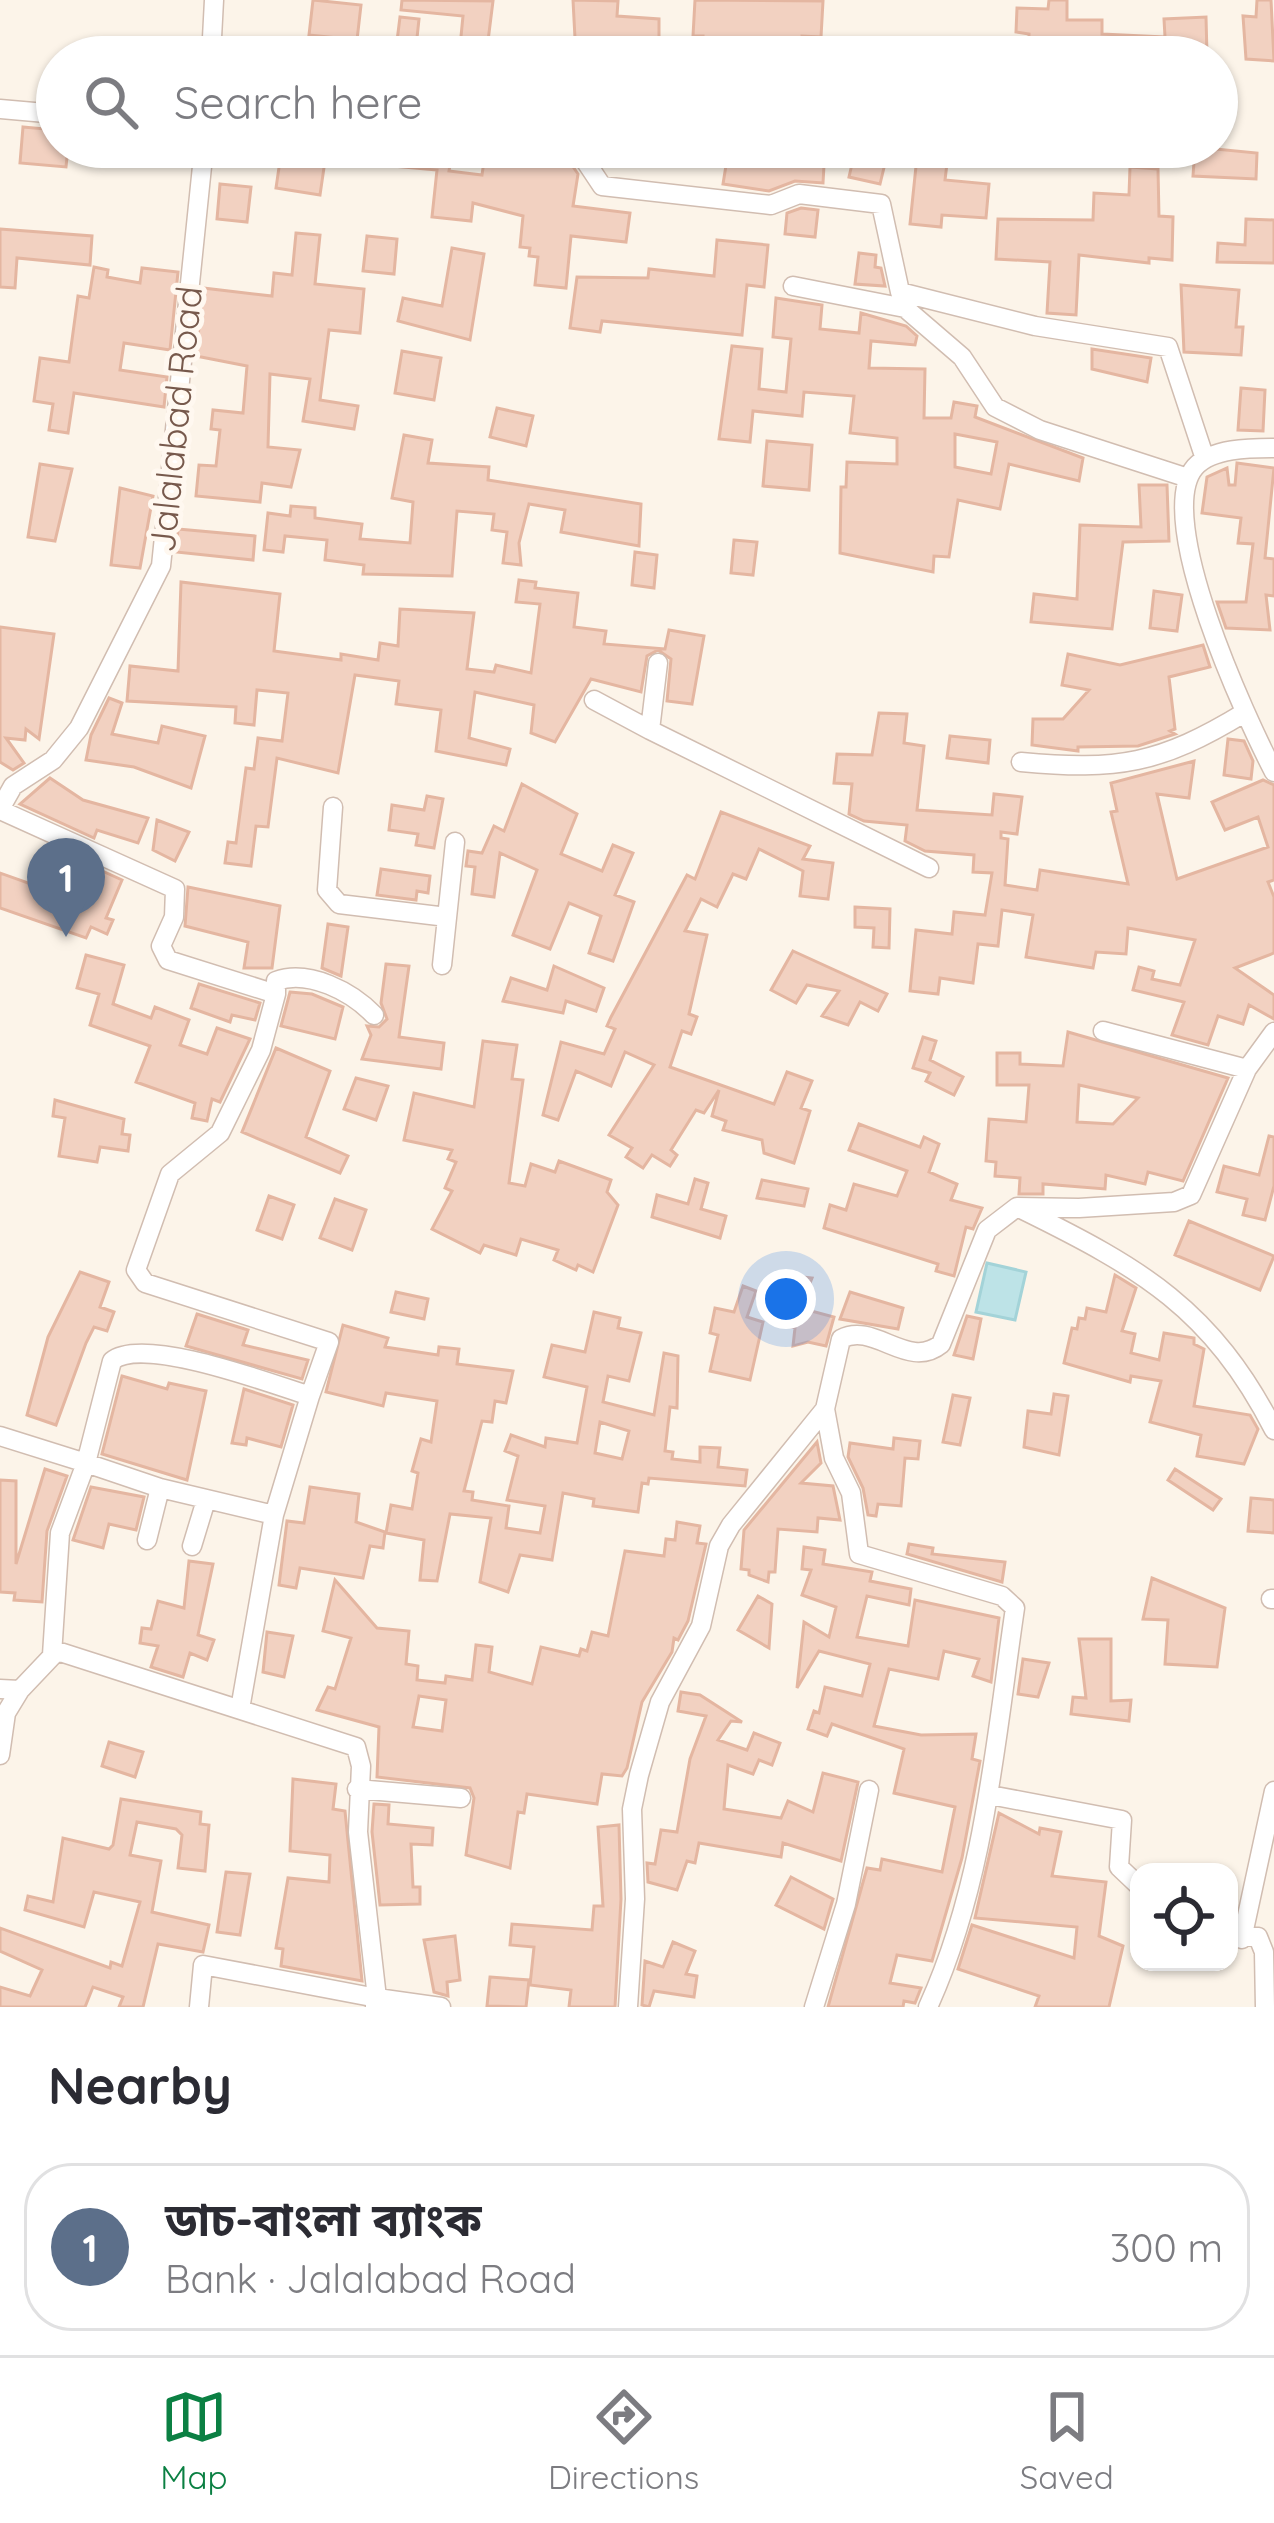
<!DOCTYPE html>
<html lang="en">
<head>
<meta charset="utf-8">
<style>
  :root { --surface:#fff; --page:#f7f7f7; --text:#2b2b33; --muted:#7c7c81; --line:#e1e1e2; --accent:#0b8043 }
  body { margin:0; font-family:Quicksand,"Noto Sans Bengali",sans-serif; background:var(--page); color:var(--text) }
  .controls { position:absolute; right:36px; bottom:36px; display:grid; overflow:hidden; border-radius:24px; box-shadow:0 3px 9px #0004 }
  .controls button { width:108px; height:108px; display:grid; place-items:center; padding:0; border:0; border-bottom:3px solid var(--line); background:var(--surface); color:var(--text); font:60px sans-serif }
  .you { position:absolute; left:786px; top:1299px; width:42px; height:42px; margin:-30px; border:9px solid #fff; border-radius:50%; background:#1a73e8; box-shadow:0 0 0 18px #1a73e833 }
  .badge { display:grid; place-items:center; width:78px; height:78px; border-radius:50%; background:var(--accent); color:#fff; font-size:39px; font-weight:700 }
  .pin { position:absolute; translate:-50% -99px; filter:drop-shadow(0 3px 6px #0008) }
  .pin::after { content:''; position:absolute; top:63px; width:42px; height:36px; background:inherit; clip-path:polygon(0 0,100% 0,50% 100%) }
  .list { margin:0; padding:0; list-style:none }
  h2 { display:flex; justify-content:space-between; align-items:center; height:156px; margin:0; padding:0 48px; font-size:51px }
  h2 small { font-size:39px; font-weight:400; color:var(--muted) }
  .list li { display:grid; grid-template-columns:78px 1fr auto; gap:36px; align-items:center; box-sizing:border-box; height:168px; margin:0 24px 24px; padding:0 24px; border:3px solid var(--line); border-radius:48px }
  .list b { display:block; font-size:45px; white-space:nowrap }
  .list p { margin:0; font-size:39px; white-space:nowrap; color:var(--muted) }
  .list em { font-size:39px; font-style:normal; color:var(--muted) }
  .icon { flex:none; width:66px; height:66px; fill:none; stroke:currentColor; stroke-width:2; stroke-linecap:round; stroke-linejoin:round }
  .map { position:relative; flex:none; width:1274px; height:2007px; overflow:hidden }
  .search { position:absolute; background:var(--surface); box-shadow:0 3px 9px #0004; left:36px; right:36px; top:36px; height:132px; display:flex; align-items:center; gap:30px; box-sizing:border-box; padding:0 42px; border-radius:66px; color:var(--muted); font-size:45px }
  .sheet { height:348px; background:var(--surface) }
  nav { display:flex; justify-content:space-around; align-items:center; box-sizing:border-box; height:168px; border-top:3px solid var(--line); background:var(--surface); font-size:33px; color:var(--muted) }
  nav a { display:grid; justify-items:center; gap:6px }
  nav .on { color:var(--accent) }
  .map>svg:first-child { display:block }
  .water { fill:#bde3e7; stroke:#a3d3d8; stroke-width:3 }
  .building { fill:#f2d1c1; stroke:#e4b6a1; stroke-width:3; fill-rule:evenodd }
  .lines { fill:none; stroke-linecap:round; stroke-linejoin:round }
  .street-casing { stroke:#d1bdb1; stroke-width:21 }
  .street { stroke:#fff; stroke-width:18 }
  .labels { text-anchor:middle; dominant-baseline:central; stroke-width:10; stroke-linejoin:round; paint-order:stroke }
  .street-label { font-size:36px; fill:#77594c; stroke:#fff8f0 }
</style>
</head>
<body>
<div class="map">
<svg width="1274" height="2007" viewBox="0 0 1274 2007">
  <rect width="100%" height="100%" fill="#fcf4e9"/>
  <path class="water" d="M987,1263L1026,1272L1015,1320L976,1312Z"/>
  <path class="building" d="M313,0L361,5L357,40L309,35Z
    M402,0L493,1L486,57H459L463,16L401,10Z
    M573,0L618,1L617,16L659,19V57H620L618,41L575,38Z
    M695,0L823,1L821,37L802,36L801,57L702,56L703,36H693Z
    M1049,0H1067V20H1102V34L1165,37L1164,19L1206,17L1207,55H1028L1029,34L1016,32L1017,8L1048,9Z
    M1257,0H1271L1274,61L1246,59L1243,16L1256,17Z
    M400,17L419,19L415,57H395Z
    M23,127L57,130V147H68L66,167L20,163Z
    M282,147H327L320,195L276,188Z
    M359,147H453L449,171L482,175L486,147H547L545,161H569L578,174L573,206L630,213L626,242L571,236L566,288L535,285L538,257L529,256L530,248L520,247L523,216L473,203L471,221L432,217L437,170L357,163Z
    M729,147H825L823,183L795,181L769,191L723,184Z
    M856,147H889L880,184L849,177Z
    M918,147H949L945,180L989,184L986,218L942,215L941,227L910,224Z
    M1195,147L1257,153L1256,179L1193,176Z
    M1130,167L1158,169L1159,216L1173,217L1172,260L1149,258V263L1079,255L1076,315L1047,313L1050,262L996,259L998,219L1093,220L1094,193L1129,195Z
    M220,184L251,187L247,222L217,219Z
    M801,208L818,210L815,237L785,234L787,213Z
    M1246,219L1274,220V263L1217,262L1218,243L1245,245Z
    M0,229L92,236L90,265L17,258L15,288L0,287Z
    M296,233L320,235L315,284L364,289L360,333L329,330L320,400L358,406L354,429L303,421L310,379L270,374L268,447L300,450L291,487L262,483L260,502L196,496L199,465L216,466L220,430L211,429L213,410L243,413L247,366L196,356L203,288L272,296L274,273L292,275Z
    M367,236L397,239L394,274L363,271Z
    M717,240L768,245L764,287L747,285L742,335L602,321L600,332L570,328L577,277L648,278L649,269L714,276Z
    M452,248L484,254L470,340L398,321L403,298L442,306Z
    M859,253L876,255L875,267L881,268L885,286L855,284Z
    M94,267L108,270L107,277L140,283L142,268L178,272L170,350L124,343L120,370L167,377L164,407L74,393L68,433L49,430L53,404L34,401L40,358L69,362L78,296L89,298Z
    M1181,285L1239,290L1236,327H1243L1241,355L1184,352Z
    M776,298L822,305L820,329L859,333L861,313L906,326L917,336L915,345L871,341L869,368L925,369L924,418H951L954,402L977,406L975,417L1083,458L1079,481L1009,464L1000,509L958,500L949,557L934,556L933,572L840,553L841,487H846L847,462L897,464V438L850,433L854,396L804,392L802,416L753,411L750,442L719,439L732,346L762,349L759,389L786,392L791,339L773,337ZM955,434L997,442L991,474L955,467Z
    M1092,349L1151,358L1147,382L1092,369Z
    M402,351L441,358L434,400L395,393Z
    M1241,388L1265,390L1263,431L1238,430Z
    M497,408L533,416L526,446L490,437Z
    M404,435L432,440L428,463L489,467L488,480L641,504L639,546L561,532L565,510L529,504L519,543L521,565L503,563L507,532L492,530L494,514L457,511L452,576L363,574L364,565L325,560L327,540L285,536L283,552L264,550L268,513L290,516L291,506L315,508V518L362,524L360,539L410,543L413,502L392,498Z
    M767,441L812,445L809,490L763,486Z
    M1237,463L1274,468L1265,558L1274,559V596L1266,595L1270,630L1226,628L1217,602H1246L1253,544L1238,543L1241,518L1202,513L1207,477L1227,468L1229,485H1235Z
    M40,464L72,469L55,541L28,537Z
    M1139,485H1167L1169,541L1123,542L1112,629L1031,622L1034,594L1077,599L1080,525L1141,527Z
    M120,488L153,496L140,568L111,565Z
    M178,529L255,536L253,560L176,552Z
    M734,540L757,542L753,575L731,573Z
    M635,552L657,555L654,588L632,585Z
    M519,580L536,582L535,588L578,593L574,627L606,631L604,644L665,649L669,630L704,636L692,704L667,701L671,659L658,650L647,656L641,692L591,679L555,742L531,733L534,705L475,692L469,738L510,749L506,765L436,751L441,710L396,704L399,681L355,675L338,773L277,758L268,827L256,826L251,866L225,863L228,842L236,843L246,768L254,769L258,738L282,741L288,693L257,690L254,725L235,723L236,707L127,701L130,666L178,671L181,582L280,594L274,651L341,660V654L378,660L380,643L398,646L400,609L474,613L467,669L494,672L496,665L531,673L540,604L516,602Z
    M1154,591L1182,595L1177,631L1150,628Z
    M0,627L54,634L39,739L26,729L25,740L6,738L24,763L13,770L0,762Z
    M1203,645L1210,667L1169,677L1175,729L1170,731L1175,734L1138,746L1078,747V751L1032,745L1033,719H1063L1089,690L1062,685L1068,654L1120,665Z
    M109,698L122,703L112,734L158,743L162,726L205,736L191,788L134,767L86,760L91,735Z
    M879,713L907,714L904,743L924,746L917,810L992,815L994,794L1022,797L1017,834L1001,832V838L1008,839L1005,885L1037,890L1040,870L1128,884L1111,812L1117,811L1111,783L1194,761L1189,798L1157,794L1177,879L1268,847L1258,817L1225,830L1212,802L1263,780L1274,785V880L1268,882L1274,897V953L1235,968L1274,995V1019L1249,1005L1243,1024L1218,1016L1208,1045L1172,1035L1184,1002L1133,990L1139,967L1154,971L1152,979L1180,985L1195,940L1128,928L1126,954L1096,952L1093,968L1026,957L1033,915L1002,910L998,946L978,944L973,983L940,978L938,994L910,991L916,930L952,934L954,912L985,915L992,873L973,872L974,855L925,851L905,841L907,825L864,821L849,814L852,784L834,783L837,754L872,755Z
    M950,736L990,740L988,763L947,758Z
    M1228,739L1244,741L1253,761L1251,779L1224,775Z
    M50,778L83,800L148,818L138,843L97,830L94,838L20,804Z
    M522,784L577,814L561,854L602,871L613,845L633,853L615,895L634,902L613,961L589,953L601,916L569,903L550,949L513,935L537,870L500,853L494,897L472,894L475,867L466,866L468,851L482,853L494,826L504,831Z
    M427,796L443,799L434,848L416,845L418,834L389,830L392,805L424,810Z
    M721,812L810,846L803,859L833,863L828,899L800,896L803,871L759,849L746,879L733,874L717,907L701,899L685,931L707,935L689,1014L697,1017L691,1034L682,1031L670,1067L774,1104L787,1072L812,1081L801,1108L810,1111L794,1163L764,1153L762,1140L723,1130L726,1121L712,1116L719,1090L704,1113L696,1110L671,1150L677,1155L670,1166L652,1155L643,1168L626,1157L632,1148L609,1135L654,1065L625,1052L611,1086L576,1071L558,1120L543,1115L561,1042L604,1054L615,1029L607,1026L611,1017L687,875L695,879Z
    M157,820L189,832L175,861L153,850Z
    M87,864L122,880L106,918L113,920L107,934L91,927L86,938L0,908V873L42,888L45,872L82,877Z
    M381,869L430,876L428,893L417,891L416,900L377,895Z
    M188,887L280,906L272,968H244L248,942L185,926Z
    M855,907L890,909L889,948L873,947L874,928L855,927Z
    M328,924L348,927L341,976L322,968Z
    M793,951L887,994L878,1011L860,1002L848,1025L822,1016L839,991L807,985L796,1003L771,990Z
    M86,955L124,965L113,1004L151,1018L155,1007L189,1020L180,1045L207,1054L217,1028L250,1039L220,1102L212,1099L207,1121L192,1118L195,1103L136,1082L150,1046L90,1025L99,994L77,988Z
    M386,964L409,966L399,1037L444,1043L441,1069L362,1059L371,1035L367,1026L379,1027L387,1019L381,1003Z
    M554,966L604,988L596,1011L566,1001L563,1013L503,1001L511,978L547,990Z
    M199,984L260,1003L255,1020L232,1015L230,1022L191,1008Z
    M290,992L312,994L343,1007L335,1039L281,1026Z
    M1068,1032L1228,1078L1183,1181L1148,1172L1145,1184L1106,1175L1105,1189L1043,1184V1194H1019L1020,1178L995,1176L996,1162L986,1161L989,1119L1026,1122L1029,1085H997V1053H1020V1064L1063,1066ZM1079,1085L1138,1098L1113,1124L1077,1122Z
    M923,1037L936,1041L930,1060L963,1077L954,1095L926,1081L930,1073L913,1068Z
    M483,1041L517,1045L512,1079L523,1080L509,1183L525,1186L531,1164L555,1172L559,1161L611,1180L607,1192L618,1205L593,1272L578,1265L576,1270L554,1260L558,1250L521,1239L516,1255L484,1245L480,1253L432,1229L452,1191L445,1188L456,1162L448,1159L452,1150L404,1140L414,1093L474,1107Z
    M276,1048L330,1071L306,1137L348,1156L340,1173L242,1132Z
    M356,1078L388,1086L376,1120L344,1109Z
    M55,1100L124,1119L122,1134L130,1135L128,1151L100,1147L97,1162L59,1156L65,1118L53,1116Z
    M859,1124L920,1147L924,1137L939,1144L929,1172L957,1184L951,1200L982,1208L973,1229L966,1227L954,1276L936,1271L938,1264L824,1228L830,1205L846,1210L854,1184L897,1196L907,1171L849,1150Z
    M1269,1136L1274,1137V1186L1265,1220L1243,1215L1247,1199L1217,1192L1224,1166L1259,1175Z
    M695,1179L708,1183L701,1209L726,1216L720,1238L652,1217L657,1195L688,1204Z
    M762,1180L808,1189L804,1206L757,1198Z
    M269,1196L294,1205L282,1239L257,1230Z
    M335,1199L366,1210L352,1250L320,1238Z
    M1189,1221L1274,1256L1260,1290L1175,1255Z
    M80,1272L109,1282L100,1307L114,1312L107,1331L94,1327L86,1343L56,1425L27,1415L48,1337Z
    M1115,1275L1136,1288L1122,1331L1135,1334L1131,1353L1159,1360L1164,1333L1194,1338V1344L1204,1349L1194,1406L1250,1415L1258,1429L1244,1464L1197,1456L1201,1435L1150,1422L1161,1381L1131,1376L1130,1382L1064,1363L1072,1328L1077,1329L1079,1318L1085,1319L1087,1308L1106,1312Z
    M793,1276L812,1278L800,1308L834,1317L826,1346L808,1342L793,1346L795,1328L778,1323Z
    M743,1286L756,1291L747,1317L763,1322L750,1380L710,1371L718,1335L710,1333L715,1308L734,1312Z
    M396,1292L428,1299L424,1319L391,1312Z
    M850,1292L903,1308L898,1329L840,1319Z
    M594,1312L620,1318L618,1328L641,1333L629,1381L608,1376L603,1402L654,1415L664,1353L678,1356L677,1408L670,1407L665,1451L673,1452L672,1459L700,1462V1447L720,1448L718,1467L747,1470L745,1486L649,1478L648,1484L642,1483L638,1512L593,1506L594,1499L563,1493L552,1560L520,1555L508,1592L480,1582L491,1518L450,1514L437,1581L420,1580L424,1540L386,1533L391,1505L412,1509L418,1473L412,1471L421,1439L431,1442L437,1401L386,1393L383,1406L326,1392L343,1325L388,1338L385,1347L438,1355L439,1347L459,1349L457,1364L513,1371L506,1403L495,1401L492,1422L482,1421L464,1491L473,1492L472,1500L509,1506L506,1528L540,1533L545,1506L507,1500L518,1456L505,1451L511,1435L545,1447L546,1438L577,1443L587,1387L544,1377L552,1345L585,1352ZM600,1422L629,1431L622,1459L595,1453Z
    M197,1314L248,1330L243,1345L308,1360L302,1379L186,1346Z
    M967,1316L981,1319L973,1359L954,1355Z
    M122,1376L167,1389L169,1383L206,1391L187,1480L102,1454Z
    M244,1389L293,1405L281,1447L247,1438L246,1445L232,1443Z
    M1054,1394L1068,1396L1059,1455L1024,1447L1028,1411L1051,1414Z
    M953,1395L970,1398L960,1445L943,1442Z
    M894,1438L920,1441L918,1459L905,1458L901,1506L878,1504L876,1516L868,1515L863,1488L848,1457L850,1443L893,1449Z
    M817,1442L821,1463L801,1483L833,1486L840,1520L818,1518L817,1532L778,1529L775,1572H769L768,1582L749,1575V1570L741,1569L744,1530Z
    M45,1469L67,1476L47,1531L42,1602L14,1600L15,1593L0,1592V1480L16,1481V1564Z
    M1175,1469L1221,1499L1213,1510L1168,1480Z
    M91,1487L144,1497L136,1530L109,1524L103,1548L73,1540Z
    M310,1487L359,1494L356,1522L385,1532L383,1548L370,1546L363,1578L300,1568L296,1588L279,1585L287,1521L304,1523Z
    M1251,1498L1274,1500V1533L1248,1531Z
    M677,1522L700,1526L697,1543L706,1544L688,1621L678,1640L674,1638L672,1652L642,1702L627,1768L622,1776L602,1774L597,1804L527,1794L524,1813L518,1812L510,1868L466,1855L474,1798L470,1788L377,1777L379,1727L317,1710L328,1687L335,1689L351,1638L323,1631L335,1580L377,1628L409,1631L406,1664L418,1666L417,1680L445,1683L446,1676L472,1680L476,1645L492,1647L489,1672L532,1684L541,1647L579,1656L581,1649L587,1651L592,1632L608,1636L625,1551L664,1556L666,1539L675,1540ZM419,1696L446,1700L442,1731L413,1727Z
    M909,1544L933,1548L932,1554L1005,1562L1002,1582L907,1554Z
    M804,1547L825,1550L823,1564L872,1572L870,1581L911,1589L909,1605L867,1596L857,1637L908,1646L915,1600L999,1618L991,1682L973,1676L979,1659L944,1651L938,1679L889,1669L874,1726L921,1735L976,1734L972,1759L980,1761L962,1858L932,1961L897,1955L890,1983L921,1988L915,2003L904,2001L903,2007H828L867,1868L880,1870L882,1859L942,1872L955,1807L894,1793L904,1749L832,1724L827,1736L808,1729L814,1711L819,1713L825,1687L862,1696L870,1664L819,1651L797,1688L804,1622L829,1637L836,1607L802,1595L811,1570L802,1569Z
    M189,1561L213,1564L198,1635L214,1640L207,1660L190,1653L183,1677L151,1667L158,1646L140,1643L142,1628L151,1629L158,1601L184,1608Z
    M1152,1578L1225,1608L1217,1667L1165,1664L1168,1620L1143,1619Z
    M758,1596L772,1604L769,1648L738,1630Z
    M267,1632L293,1636L284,1677L263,1672Z
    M1079,1639H1111V1701L1131,1700L1129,1721L1071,1714L1073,1697L1086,1698Z
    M1023,1659L1049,1663L1038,1697L1018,1694Z
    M681,1692L700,1695L742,1722L731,1721L718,1740L747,1750L754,1733L780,1743L772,1765L759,1760L753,1774L728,1765L724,1809L781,1818L788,1801L813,1812L823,1773L858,1782L841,1861L783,1843L781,1857L699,1843L695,1863L687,1861L677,1890L648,1882L647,1863L655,1864L661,1830L677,1832L690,1759L706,1716L678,1711Z
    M109,1742L143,1752L135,1777L102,1766Z
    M293,1779L336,1784L333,1809L345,1811L362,1981L281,1966L283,1949L276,1948L288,1878L329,1882L330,1855L290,1851Z
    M121,1799L201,1812L200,1824L209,1825L205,1871L178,1868L182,1835L176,1829L137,1822L130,1855L161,1861L152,1912L209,1925L203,1952L158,1944L143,2007H119L123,1997L93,1987L85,2007H0V1987L30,1996L42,1970L0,1951V1928L110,1968L111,1962L122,1966L140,1902L94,1892L84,1927L25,1910L28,1896L53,1902L63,1838L109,1849L113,1845Z
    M374,1804L389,1805L388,1824L433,1828L432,1845L411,1844L413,1887H420V1904L380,1905L372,1832Z
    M999,1813L1039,1834L1040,1828L1061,1832L1052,1876L1106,1882L1099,1936L1123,1946L1109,2007H1035L1039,1996L958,1969L972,1925L1074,1958L1077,1927L975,1918Z
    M619,1825L621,1899L615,2007H569L571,1990L530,1985L534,1947L510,1945L512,1924L592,1930L594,1906H603L598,1827Z
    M226,1872L250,1874L240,1935L217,1932Z
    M791,1877L833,1899L824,1929L776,1905Z
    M455,1936L460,1980L447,1982L448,1996L434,1992L424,1940Z
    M673,1942L695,1951L686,1974L697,1976L694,1997L654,1991L649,2007L642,2005L645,1961L663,1967Z
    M490,1977L529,1980L526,2007L487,2006Z"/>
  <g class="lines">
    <defs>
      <path id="street" d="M211,57L214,0
        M0,109L57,114
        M576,147L602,186L771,205L799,194L881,204L900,292L1035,326L1168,347L1205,459
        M793,286L905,308L962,357L995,407L1040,430L1188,478
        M1274,448C1250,448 1212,448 1195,467C1152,517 1247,720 1274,772
        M658,663L650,730L929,868
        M594,700L650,730
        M1021,762C1118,771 1160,764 1244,713
        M333,807L327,890L339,904L447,917
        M0,809L13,786L53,760L79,728L161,566L204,147
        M0,810L175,889L174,917L161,946L168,960L276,994L261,1050L220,1133L170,1174L136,1270L145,1283L329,1342L310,1396
        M442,965L455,842
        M276,994V981C309,969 352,992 374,1015
        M1103,1031L1247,1069
        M1023,1210C1141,1268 1212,1309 1274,1430
        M825,1409L834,1458L851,1493L859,1554L1002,1596L1015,1608C995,1743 985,1882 928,2007
        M0,1436L86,1463L112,1361C142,1335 272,1384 310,1396L274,1515L240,1709
        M147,1540L160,1488
        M192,1546L206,1500
        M1271,1599H1274
        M52,1655L60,1533L86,1463L160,1488L274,1515
        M0,1689L20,1690L57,1651L356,1747L361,1766L358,1832L377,1998L203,1965L199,2007
        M0,1755L6,1713L20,1690
        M357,1789L461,1798
        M990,1795L1122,1820L1119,1867L1139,1886
        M1229,1934L1258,1937L1264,1952L1265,2007
        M1242,1939L1274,1791
        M375,2006L377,1998L441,2007
        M628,2007L635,1899L632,1809L639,1775L660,1702L701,1626L719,1546L731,1525L825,1409L841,1339C874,1321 908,1371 941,1344L987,1230L1017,1207L1079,1208L1174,1202L1191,1195L1247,1069L1274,1032
        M814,2007L846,1904L869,1790"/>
    </defs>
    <use href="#street" class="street-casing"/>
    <use href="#street" class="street"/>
  </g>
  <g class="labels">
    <g class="street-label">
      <text transform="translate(175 419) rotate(-84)">Jalalabad Road</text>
    </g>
  </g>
</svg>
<div class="controls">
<button><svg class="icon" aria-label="locate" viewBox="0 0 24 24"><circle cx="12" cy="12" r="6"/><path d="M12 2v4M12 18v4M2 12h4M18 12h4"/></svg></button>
</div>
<div class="you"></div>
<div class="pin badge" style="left:66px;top:937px;background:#5c6f8a">1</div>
<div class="search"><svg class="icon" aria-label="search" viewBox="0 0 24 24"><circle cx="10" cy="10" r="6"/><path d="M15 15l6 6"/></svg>Search here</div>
</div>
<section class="sheet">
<h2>Nearby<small></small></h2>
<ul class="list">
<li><span class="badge" style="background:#5c6f8a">1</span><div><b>ডাচ-বাংলা ব্যাংক</b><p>Bank · Jalalabad Road</p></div><em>300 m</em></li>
</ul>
</section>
<nav>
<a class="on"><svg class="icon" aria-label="map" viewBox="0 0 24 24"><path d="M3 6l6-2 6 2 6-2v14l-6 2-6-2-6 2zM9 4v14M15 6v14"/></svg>Map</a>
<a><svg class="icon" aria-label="directions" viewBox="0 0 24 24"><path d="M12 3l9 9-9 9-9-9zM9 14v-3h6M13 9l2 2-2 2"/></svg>Directions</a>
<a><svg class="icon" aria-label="saved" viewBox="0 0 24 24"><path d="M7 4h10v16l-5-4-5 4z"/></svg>Saved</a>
</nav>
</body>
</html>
